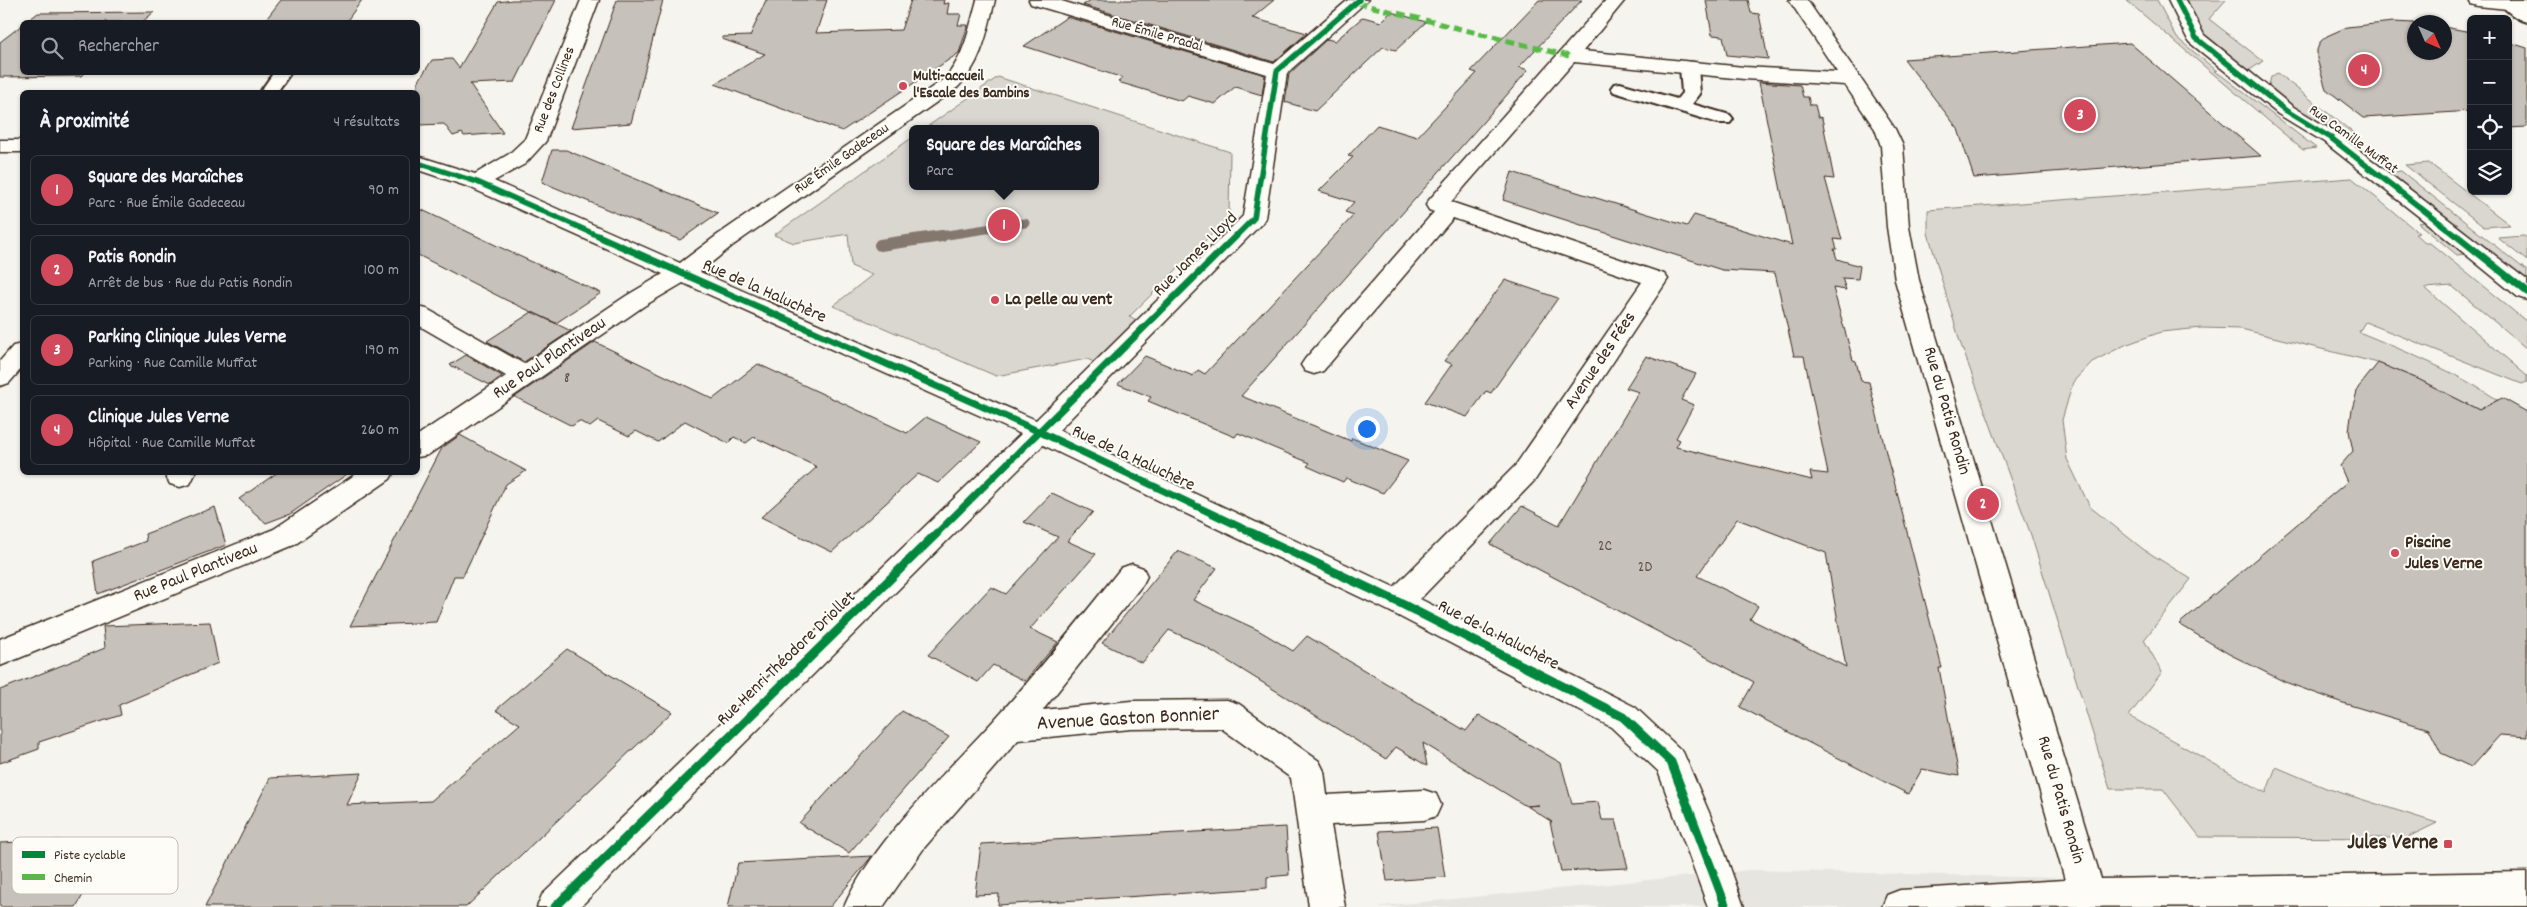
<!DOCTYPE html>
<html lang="fr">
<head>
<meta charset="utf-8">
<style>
  :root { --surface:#171b24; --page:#242831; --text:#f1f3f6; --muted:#9ea1a6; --line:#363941; --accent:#d1495b }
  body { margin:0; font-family:Dekko,sans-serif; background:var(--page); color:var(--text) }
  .controls { position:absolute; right:15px; top:15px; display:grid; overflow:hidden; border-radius:8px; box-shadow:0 1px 4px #0004 }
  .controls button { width:45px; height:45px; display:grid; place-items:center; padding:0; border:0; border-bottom:1px solid var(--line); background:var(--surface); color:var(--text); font:25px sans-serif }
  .compass { position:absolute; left:2407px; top:15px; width:45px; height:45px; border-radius:50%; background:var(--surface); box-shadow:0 1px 4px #0004; rotate:135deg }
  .you { position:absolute; left:1366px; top:428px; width:18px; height:18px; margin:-12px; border:4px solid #fff; border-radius:50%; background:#1a73e8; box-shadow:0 0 0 8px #1a73e833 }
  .badge { display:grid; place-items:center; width:32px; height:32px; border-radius:50%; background:var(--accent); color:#fff; font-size:16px; font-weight:700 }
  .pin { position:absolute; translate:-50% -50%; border:2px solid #fff; box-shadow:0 1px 5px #0006 }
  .popup { position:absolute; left:909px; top:125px; width:190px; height:65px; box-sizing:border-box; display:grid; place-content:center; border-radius:8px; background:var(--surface); filter:drop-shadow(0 1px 4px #0005); font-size:16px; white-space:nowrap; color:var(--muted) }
  .popup b { font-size:19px; color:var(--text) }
  .popup::after { content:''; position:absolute; left:50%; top:100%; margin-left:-10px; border:10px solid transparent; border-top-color:var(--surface) }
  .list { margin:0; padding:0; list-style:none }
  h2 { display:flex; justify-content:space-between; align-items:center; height:65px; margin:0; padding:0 20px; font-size:21px }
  h2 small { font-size:16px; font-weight:400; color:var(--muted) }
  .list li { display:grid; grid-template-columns:32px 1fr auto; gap:15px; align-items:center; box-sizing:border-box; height:70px; margin:0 10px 10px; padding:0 10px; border:1px solid var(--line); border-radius:8px }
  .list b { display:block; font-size:19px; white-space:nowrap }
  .list p { margin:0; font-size:16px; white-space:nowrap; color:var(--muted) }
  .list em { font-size:16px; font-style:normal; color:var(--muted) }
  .icon { flex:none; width:28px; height:28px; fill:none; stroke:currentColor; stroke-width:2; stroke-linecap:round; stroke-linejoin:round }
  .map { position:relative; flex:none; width:2527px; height:907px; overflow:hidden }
  .search { position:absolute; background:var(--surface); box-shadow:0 1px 4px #0004; left:20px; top:20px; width:400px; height:55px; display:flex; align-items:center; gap:12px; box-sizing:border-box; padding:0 18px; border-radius:8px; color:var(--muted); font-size:19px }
  .panel { position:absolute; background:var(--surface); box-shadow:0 1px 4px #0004; left:20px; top:90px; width:400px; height:385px; border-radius:8px }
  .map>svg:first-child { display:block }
  .built { fill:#e7e5df }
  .green { fill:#dad6d0; stroke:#8a8077 }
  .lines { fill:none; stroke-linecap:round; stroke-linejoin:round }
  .stream-far1 { stroke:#84786e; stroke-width:9 }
  .stream { stroke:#84786e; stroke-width:12 }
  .building { fill:#c7c1bb; stroke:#3b2a1e; fill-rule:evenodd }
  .lane-casing { stroke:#3b2a1e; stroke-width:4 }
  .street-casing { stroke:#3b2a1e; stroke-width:3 }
  .lane { fill:#fdfcf7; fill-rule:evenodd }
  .street { fill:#fdfcf7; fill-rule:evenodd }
  .quiet { stroke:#58b947; stroke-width:5; stroke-dasharray:9 5; stroke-linecap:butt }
  .cycleway-far2-casing { stroke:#fdfcf7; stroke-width:8 }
  .cycleway-far1-casing { stroke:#fdfcf7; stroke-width:10 }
  .cycleway-casing { stroke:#fdfcf7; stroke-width:12 }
  .cycleway-far2 { stroke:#00873e; stroke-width:5.5 }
  .cycleway-far1 { stroke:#00873e; stroke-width:7 }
  .cycleway { stroke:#00873e; stroke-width:9 }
  .poi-dot { fill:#d1495b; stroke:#fdfcf7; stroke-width:2 }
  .labels { text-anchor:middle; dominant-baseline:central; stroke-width:4; stroke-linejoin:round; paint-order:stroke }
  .far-street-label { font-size:15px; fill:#3b2a1e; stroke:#fdfcf7 }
  .far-poi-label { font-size:15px; font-weight:bold; fill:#3b2a1e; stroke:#fdfcf7; text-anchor:start }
  .number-label { font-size:15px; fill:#5e5045 }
  .street-label { font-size:18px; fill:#3b2a1e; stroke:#fdfcf7 }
  .poi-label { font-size:18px; font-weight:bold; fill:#3b2a1e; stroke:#fdfcf7; text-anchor:start }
  .near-street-label { font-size:21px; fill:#3b2a1e; stroke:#fdfcf7 }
  .near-poi-label { font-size:21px; font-weight:bold; fill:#3b2a1e; stroke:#fdfcf7; text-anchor:end }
  .key { fill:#fdfcf7; stroke:#c3bdb6; stroke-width:1 }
  .key-label { font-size:14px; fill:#3b2a1e }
</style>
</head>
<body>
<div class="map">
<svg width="2527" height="907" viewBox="0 0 2527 907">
  <rect width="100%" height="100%" fill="#f5f4ee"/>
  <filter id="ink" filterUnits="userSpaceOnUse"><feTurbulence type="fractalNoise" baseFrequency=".02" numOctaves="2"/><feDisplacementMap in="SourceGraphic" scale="10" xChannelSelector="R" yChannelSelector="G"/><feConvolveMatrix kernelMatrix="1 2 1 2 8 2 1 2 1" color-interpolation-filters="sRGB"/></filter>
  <g filter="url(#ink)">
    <path class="built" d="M1750,870L2140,880L2165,907H1372Z"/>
    <path class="green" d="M2126,0H2157L2177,38L2217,71H2214L2221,75L2316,148L2303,150Z
      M2187,0H2226L2209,19L2263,61L2247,72L2205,38Z
      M2277,73L2361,139H2344L2285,103L2268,89L2271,77Z
      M998,77L1230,152L1229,217L1129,317L1142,323L1101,365L1087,359L996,376L833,306L872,275L851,266L848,234L794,243L774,235L913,137V186H1095V129H924Z
      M2429,163L2510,225L2484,227L2405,165Z
      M2401,171L2527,271V286L2385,173Z
      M2352,178L2419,233L2415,234L2425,243H2430L2527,322V349L2452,286L2425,288L2527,376V382L2522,384L2365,322L2359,332C2407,352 2454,371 2498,400L2479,410L2418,379L2378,363L2241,329L2201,328L2161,332L2125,345L2092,362L2073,382L2062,420L2067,459L2090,507L2143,549L2191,579L2144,640L2162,672L2129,716L2266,793L2276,767L2326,788L2437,823L2406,838L2200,837L2163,789H2110L2031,535L1960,342L1928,233V210Z
      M2426,222L2465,254L2457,255L2418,223Z
      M2524,236L2527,238V261L2498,238Z"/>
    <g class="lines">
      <path class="stream-far1" d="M1017,224L1025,223
        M934,237L1006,226"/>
      <path class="stream" d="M880,245L942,236"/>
    </g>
    <path class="building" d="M281,0H362L346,22H264Z
      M512,0H556L515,82L470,84L503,133L464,136L462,133L453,136L444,124L418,125V82L432,60L452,59L459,68L498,2Z
      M617,0H663L631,123L571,128Z
      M766,0H827L816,33L901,30L911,0H944L943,4L949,3L947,14H961L958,25H968L959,53L842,131L715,84L765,54L722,39V37L750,36Z
      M1091,0H1274L1252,18L1307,33L1274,62L1083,5Z
      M1539,0H1582L1519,67L1528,70L1506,96L1241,396L1351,441L1352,438L1408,461L1383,493L1346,478L1343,482L1307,466L1310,463L1238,433L1235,437L1148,401L1151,397L1118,384L1145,356L1193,376L1198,370L1205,374L1354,215L1345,212L1354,202L1319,191L1353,157L1348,156L1377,125L1417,137L1477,73L1471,71Z
      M1706,0H1748L1751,13L1759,14L1768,59L1727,55L1723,36L1712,35Z
      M154,12L142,22H26L38,13Z
      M1391,12L1426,22L1396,50L1383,47L1315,111L1285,102L1289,74L1327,39L1335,41L1363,17L1381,22Z
      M1067,17L1265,75L1262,95L1235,87L1215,104L1188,96L1182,101L1118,82L1123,78L1024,46Z
      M2393,22L2414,23V52H2444V27L2471,32V111L2364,118L2326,89L2317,59V50L2320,42L2327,36L2347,27Z
      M22,25V72H85L81,76L0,77V42Z
      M2508,42L2527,48V127L2508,128Z
      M2130,43L2261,156L1974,178L1958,129L1904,59Z
      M1759,82L1800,85L1803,97H1808L1810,105H1815L1818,117L1822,118L1834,179L1825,178L1842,240L1834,239L1837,249H1834L1837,259L1860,266L1858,279L1842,278L1846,290L1833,288L1853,360L1856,361L1861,381L1869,382L1889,465L1894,481L1942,668H1939L1959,776L1922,769L1908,794L1740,707L1754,682L1490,544L1522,506L1559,525L1639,392L1626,388L1646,356L1696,374L1681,400L1694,405L1676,438L1680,440L1676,447L1812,480L1810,472L1828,474L1804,356H1794L1775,273L1722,270L1503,200L1512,172L1687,226L1694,215L1792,245ZM1737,519L1826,553L1846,667L1750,619L1758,606L1697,576Z
      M552,150H566L718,213L680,240L542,182Z
      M418,208L510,252L601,293L556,323L506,300L418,255Z
      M1505,280L1558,298L1491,393L1486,391L1467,417L1425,402L1452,364L1444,361Z
      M532,312L571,331L524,362L487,341Z
      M595,342L713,399L758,364L907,433L926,417L981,442L938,483L918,474L832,552L761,517L817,467L754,437L746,443L734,437L728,443L685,421L658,442L636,431L629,436L598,421L590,427L579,421L572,426L515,397Z
      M466,355L502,376L490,385L450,365Z
      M2378,363L2418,379L2479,410L2502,398L2527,412V737L2500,735L2471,767L2441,753L2429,729L2343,703L2285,682L2229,654L2179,624L2347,482L2340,466L2353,451L2349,431L2352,409L2358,388Z
      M460,435L526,471L506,484L463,576H454L436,622L350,626L442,448Z
      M278,472H350L290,514L266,523L239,499Z
      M1052,493L1093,512L1067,541L1096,554L1030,629L1058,642L1025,681L993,665L978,682L928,655L991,587L1006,594L1058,537L1024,522Z
      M215,507L226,545L98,594L93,561L146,541L145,534Z
      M1178,551L1217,568L1193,600L1258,630L1293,651L1307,636L1466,731L1479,715L1561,763L1572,804L1598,802L1602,820H1616L1628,868L1561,871L1550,822H1552L1527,806L1539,805L1526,806L1423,743L1427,766L1396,747L1386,759L1202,645L1169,630L1142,663L1102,643Z
      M210,622L218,663L119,705L121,715L39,742V749L0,763V690L105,648L103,626Z
      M567,649L672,712L466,907H205L270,778L362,773L347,805L431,801L520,724L496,710Z
      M902,711L949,737L849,853L799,823Z
      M1286,827L1289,875L1267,877V888L998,905L999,894L975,895L981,844Z
      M1437,828L1445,877L1387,881L1379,831Z
      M60,840L54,850L111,847L76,907H0V843Z
      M872,856L830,907H728L738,863Z"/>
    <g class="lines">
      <defs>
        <path id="lane" d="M2503,1H2515L2527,9V22C2518,20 2507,12 2501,4Z
          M1689,62L1695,63L1698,67L1700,94L1692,104L1730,115L1733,119L1730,123H1718L1614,92L1611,88L1614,84L1620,83L1677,99L1682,93L1680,67L1683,63Z
          M274,72H291L277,92H260Z"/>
        <path id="street" d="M581,0H599L546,141L525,164L494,181L680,263L716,236L944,79C965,57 969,28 977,0H995C987,32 982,63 958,87L732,246L700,272L1036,420L1243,216L1267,74L1031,4L1029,0H1058L1274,64L1348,0H1368L1287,73L1265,218L1262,223L1059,430L1394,587L1515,466L1642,282L1453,218L1323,371L1314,374L1305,371L1301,365L1305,359L1434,212L1429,210L1426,205L1429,200L1606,0H1625L1583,51L1744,67L1837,72L1789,0H1807L1895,129L1903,146L1909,227L1919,280L2101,879L2527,872V906L1882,907L1887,895L1900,890L2065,880L1895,280L1887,227L1881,146L1875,129L1845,85L1744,79L1574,62L1451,202L1664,274L1668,279L1535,480L1420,599L1635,707L1683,752L1717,831L1744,907H1708L1658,771L1611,727L1387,610L1043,445L580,907H537L542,895L1021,434L683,283L644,306L428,455L418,457V435L506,376L418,325V307L427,309L524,364L626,296L663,274L469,187L418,170V156L475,174L509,154L525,139Z
          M2168,0H2186L2204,35L2292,106L2338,134L2527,280V300L2518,297L2422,219L2324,142L2278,114L2189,42Z
          M2469,0H2527V11L2478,6L2471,4Z
          M0,140H22V152H0Z
          M22,344V368L9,383L0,386V361L13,346Z
          M168,472H196L190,484L180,487L170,484L166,477Z
          M359,472H394L390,479L294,545L0,666V639L274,529Z
          M1132,564L1143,568L1147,576L1143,584L1043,710L1131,701L1227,700L1239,704L1319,761L1324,771L1327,795L1424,790L1436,794L1441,805L1436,816L1424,820L1331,825L1345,907H1309L1291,778L1221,728L1131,729L1018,740L924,848L883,907H844C872,842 947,772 995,719C1039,671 1080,619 1121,568Z"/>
      </defs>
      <use href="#lane" class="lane-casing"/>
      <use href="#street" class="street-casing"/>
      <use href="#lane" class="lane"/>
      <use href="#street" class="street"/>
      <path class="quiet" d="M1357,3L1569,56"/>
      <defs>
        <path id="cycleway-far2" d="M2177,0L2196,38L2285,110L2331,138L2458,237
          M418,163L477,182L601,237
          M1235,237L1254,218L1277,71L1359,0"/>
        <path id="cycleway-far1" d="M598,236L1040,432L1255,534
          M2457,236L2527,292
          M936,534L1236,236"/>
        <path id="cycleway" d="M1252,533L1398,602L1623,717L1671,762L1726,907
          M555,907L937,533"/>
      </defs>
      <use href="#cycleway-far2" class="cycleway-far2-casing"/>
      <use href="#cycleway-far1" class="cycleway-far1-casing"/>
      <use href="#cycleway" class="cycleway-casing"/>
      <use href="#cycleway-far2" class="cycleway-far2"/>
      <use href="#cycleway-far1" class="cycleway-far1"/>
      <use href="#cycleway" class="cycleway"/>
    </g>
  </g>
  <g class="poi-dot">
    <circle cx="903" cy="86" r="5"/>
    <circle cx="995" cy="300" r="5"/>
    <circle cx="2395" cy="553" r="5"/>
    <rect x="2443" y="839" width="10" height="10" rx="2.5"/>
  </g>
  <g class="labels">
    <g class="far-street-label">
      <text transform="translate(1157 35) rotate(16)">Rue Émile Pradal</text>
      <text transform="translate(555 90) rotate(-69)">Rue des Collines</text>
      <text transform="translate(2353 140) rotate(36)">Rue Camille Muffat</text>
      <text transform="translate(842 159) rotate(-35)">Rue Émile Gadeceau</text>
    </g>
    <g class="far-poi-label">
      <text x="913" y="77">Multi-accueil<tspan x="913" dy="17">l'Escale des Bambins</tspan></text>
    </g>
    <g class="number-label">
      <text x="567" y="379">8</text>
      <text x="1605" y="547">2C</text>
      <text x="1645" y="568">2D</text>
    </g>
    <g class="street-label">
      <text transform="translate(1196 255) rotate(-45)">Rue James Lloyd</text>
      <text transform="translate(764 292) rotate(24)">Rue de la Haluchère</text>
      <text transform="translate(550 359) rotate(-34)">Rue Paul Plantiveau</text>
      <text transform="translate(1601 361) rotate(-56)">Avenue des Fées</text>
      <text transform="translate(1946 411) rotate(74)">Rue du Patis Rondin</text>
      <text transform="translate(1133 459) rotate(25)">Rue de la Haluchère</text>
      <text transform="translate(196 573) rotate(-22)">Rue Paul Plantiveau</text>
      <text transform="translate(1498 636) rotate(27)">Rue de la Haluchère</text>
      <text transform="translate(787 659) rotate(-44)">Rue Henri Théodore Driollet</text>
      <text transform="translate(2060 800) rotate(74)">Rue du Patis Rondin</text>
    </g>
    <g class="poi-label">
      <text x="1005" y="300">La pelle au vent</text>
      <text x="2405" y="543">Piscine<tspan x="2405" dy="21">Jules Verne</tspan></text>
    </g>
    <g class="near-street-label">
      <text transform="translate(1128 720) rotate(-3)">Avenue Gaston Bonnier</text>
    </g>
    <g class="near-poi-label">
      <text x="2438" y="844">Jules Verne</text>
    </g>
  </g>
  <rect x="12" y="837" width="166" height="57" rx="8" class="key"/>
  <rect x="22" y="851" width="23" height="7" fill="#00873e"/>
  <rect x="22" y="874" width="23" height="6" fill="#58b947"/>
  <g class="key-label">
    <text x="54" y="859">Piste cyclable</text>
    <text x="54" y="882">Chemin</text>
  </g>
</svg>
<div class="controls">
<button>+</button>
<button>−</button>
<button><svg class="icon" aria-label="locate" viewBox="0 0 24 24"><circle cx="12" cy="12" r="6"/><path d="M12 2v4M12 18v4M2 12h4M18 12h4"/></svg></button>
<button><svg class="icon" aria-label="layers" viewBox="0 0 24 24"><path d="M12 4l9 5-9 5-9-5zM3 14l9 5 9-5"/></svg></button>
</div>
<svg class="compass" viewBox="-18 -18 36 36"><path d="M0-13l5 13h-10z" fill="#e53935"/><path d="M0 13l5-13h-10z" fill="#9ea1a6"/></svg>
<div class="you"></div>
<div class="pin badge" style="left:1004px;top:225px">1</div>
<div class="popup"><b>Square des Maraîches</b>Parc</div>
<div class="pin badge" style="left:1983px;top:504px">2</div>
<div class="pin badge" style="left:2080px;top:115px">3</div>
<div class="pin badge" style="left:2364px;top:70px">4</div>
<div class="search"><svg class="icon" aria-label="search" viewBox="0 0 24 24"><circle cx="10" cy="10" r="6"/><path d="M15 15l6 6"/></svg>Rechercher</div>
<section class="panel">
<h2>À proximité<small>4 résultats</small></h2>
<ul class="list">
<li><span class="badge">1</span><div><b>Square des Maraîches</b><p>Parc · Rue Émile Gadeceau</p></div><em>90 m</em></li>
<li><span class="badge">2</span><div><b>Patis Rondin</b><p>Arrêt de bus · Rue du Patis Rondin</p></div><em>100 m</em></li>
<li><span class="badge">3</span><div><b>Parking Clinique Jules Verne</b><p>Parking · Rue Camille Muffat</p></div><em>190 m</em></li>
<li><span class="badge">4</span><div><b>Clinique Jules Verne</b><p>Hôpital · Rue Camille Muffat</p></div><em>260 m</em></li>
</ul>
</section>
</div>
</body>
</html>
